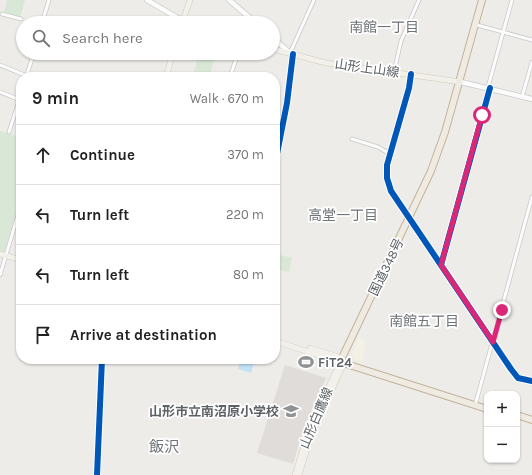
<!DOCTYPE html>
<html lang="en">
<head>
<meta charset="utf-8">
<style>
  :root { --surface:#fff; --page:#f6f6f6; --text:#222; --muted:#767676; --line:#e0e0e0 }
  body { margin:0; font-family:Karla,"Noto Sans JP",sans-serif; background:var(--page); color:var(--text) }
  .controls { position:absolute; right:12px; bottom:12px; display:grid; overflow:hidden; border-radius:8px; box-shadow:0 1px 3px #0004 }
  .controls button { width:36px; height:36px; display:grid; place-items:center; padding:0; border:0; border-bottom:1px solid var(--line); background:var(--surface); color:var(--text); font:20px sans-serif }
  .stop { position:absolute; width:12px; height:12px; margin:-9px; border:3px solid #db2777; border-radius:50%; background:#fff }
  .stop.end { background:#db2777; border-color:#fff; box-shadow:0 1px 4px #0008 }
  .list { margin:0; padding:0; list-style:none }
  h2 { display:flex; justify-content:space-between; align-items:center; height:52px; margin:0; padding:0 16px; font-size:17px }
  h2 small { font-size:13px; font-weight:400; color:var(--muted) }
  .list li { display:grid; grid-template-columns:26px 1fr auto; gap:12px; align-items:center; box-sizing:border-box; height:60px; padding:0 16px; border-top:1px solid var(--line) }
  .list b { display:block; font-size:15px; white-space:nowrap }
  .list em { font-size:13px; font-style:normal; color:var(--muted) }
  .icon { flex:none; width:22px; height:22px; fill:none; stroke:currentColor; stroke-width:2; stroke-linecap:round; stroke-linejoin:round }
  .map { position:relative; flex:none; width:532px; height:475px; overflow:hidden }
  .search { position:absolute; background:var(--surface); box-shadow:0 1px 3px #0004; left:16px; top:16px; width:264px; height:44px; display:flex; align-items:center; gap:10px; box-sizing:border-box; padding:0 14px; border-radius:22px; color:var(--muted); font-size:15px }
  .panel { position:absolute; background:var(--surface); box-shadow:0 1px 3px #0004; left:16px; top:72px; width:264px; height:292px; border-radius:16px }
  .map>svg:first-child { display:block }
  .commercial { fill:#f5f0e4 }
  .education { fill:#dfdcd9 }
  .green { fill:#d9e8d6 }
  .water { fill:#c1e2f4 }
  .lines { fill:none; stroke-linecap:round; stroke-linejoin:round }
  .street-casing { stroke:#c8c8c8; stroke-width:4.5 }
  .secondary-casing { stroke:#cacaca; stroke-width:6 }
  .primary-casing { stroke:#d3cab9; stroke-width:6 }
  .highway-casing { stroke:#c2b399; stroke-width:8 }
  .street { stroke:#fcfcfc; stroke-width:3 }
  .secondary { stroke:#fcfcfc; stroke-width:4.5 }
  .primary { stroke:#f2f0ea; stroke-width:5 }
  .highway { stroke:#efebe3; stroke-width:6 }
  .cycleway-casing { stroke:#fff; stroke-width:8 }
  .cycleway { stroke:#0057b8; stroke-width:6 }
  .route { stroke:#db2777; stroke-width:5 }
  .labels { text-anchor:middle; dominant-baseline:central; stroke-width:3.5; stroke-linejoin:round; paint-order:stroke }
  .street-label { font-size:13px; fill:#5e6266; stroke:#fff }
  .poi-label { font-size:13px; font-weight:bold; fill:#5e6266; stroke:#fff; text-anchor:start }
  .neighbourhood-label { font-size:14px; fill:#6f7478; stroke:#fff }
  .quarter-label { font-size:15px; fill:#6f7478; stroke:#fff }
</style>
</head>
<body>
<div class="map">
<svg width="532" height="475" viewBox="0 0 532 475">
  <rect width="100%" height="100%" fill="#edece9"/>
  <path class="commercial" d="M359,338L366,341L362,362L355,359L352,353Z"/>
  <path class="education" d="M285,365L326,378L304,427L293,464L257,453Z"/>
  <path class="green" d="M7,0H25L20,18L4,13Z
    M198,56L214,61L209,77L193,76Z
    M0,131L21,137V197L4,253L0,252Z
    M276,254L292,258L289,272L275,269Z"/>
  <path class="water" d="M241,359H252V361L254,362L251,373L238,369Z"/>
  <g class="lines">
    <defs>
      <path id="street" d="M2,14L21,19
        M42,23L49,0
        M477,25L532,40
        M290,53L314,0
        M0,65L27,76
        M394,72L401,41L419,0
        M191,75L196,77
        M411,75L409,88L387,165V178L391,191L511,369L518,378L532,381
        M26,77L34,53
        M230,77L238,53
        M488,87L512,0
        M0,92L20,100
        M522,97L532,62
        M9,132L21,95
        M352,139L378,147L390,154
        M275,164L287,103L293,54
        M441,265L490,88
        M0,275L21,205
        M476,402L532,197
        M97,475L102,359"/>
      <path id="secondary" d="M147,0L183,21
        M229,0L256,23
        M273,38L290,53
        M461,82L532,99"/>
      <path id="primary" d="M182,23L190,0
        M273,49L326,63L461,82
        M166,77L173,53
        M0,254L21,260
        M275,341L340,362L308,433L295,475
        M310,348L342,358
        M299,475L311,436L344,363"/>
      <path id="highway" d="M482,0L445,132L431,171L340,362L487,409
        M517,415L532,420"/>
    </defs>
    <use href="#street" class="street-casing"/>
    <use href="#secondary" class="secondary-casing"/>
    <use href="#primary" class="primary-casing"/>
    <use href="#highway" class="highway-casing"/>
    <use href="#street" class="street"/>
    <use href="#secondary" class="secondary"/>
    <use href="#primary" class="primary"/>
    <use href="#highway" class="highway"/>
    <defs>
      <path id="cycleway" d="M411,74L409,88L387,165V178L391,191L511,369L518,378L532,381
        M275,164L287,103L293,54
        M441,265L490,88
        M97,475L102,359"/>
    </defs>
    <use href="#cycleway" class="cycleway-casing"/>
    <use href="#cycleway" class="cycleway"/>
  </g>
  <g class="lines">
    <path class="route" d="M482,115L441,265L493,342L502,310"/>
  </g>
  <defs>
    <symbol id="stadium-bare" viewBox="-9 -9 18 18"><path d="M0-5a6.5 5 0 1 0 0 10a6.5 5 0 1 0 0-10ZM-3.5-1.8h7v3.6h-7Z" fill="#909294" stroke="#fff" stroke-width="2.5" paint-order="stroke"/></symbol>
    <symbol id="school-bare" viewBox="-9 -9 18 18"><path d="M0-5L7-2L0 1L-7-2ZM-4 1L0 2.5L4 1V4Q0 6-4 4Z" fill="#909294" stroke="#fff" stroke-width="2.5" paint-order="stroke"/></symbol>
  </defs>
  <g fill-rule="evenodd">
    <use href="#stadium-bare" x="295" y="351" width="22" height="22"/>
    <use href="#school-bare" x="280" y="400" width="22" height="22"/>
  </g>
  <g class="labels">
    <g class="street-label">
      <text transform="translate(367 68) rotate(8)">山形上山線</text>
      <text transform="translate(386 267) rotate(-64)">国道348号</text>
      <text transform="translate(316 418) rotate(-67)">山形白鷹線</text>
    </g>
    <g class="poi-label">
      <text x="318" y="362">FiT24</text>
      <text x="279" y="411" text-anchor="end">山形市立南沼原小学校</text>
    </g>
    <g class="neighbourhood-label">
      <text x="384" y="27">南館一丁目</text>
      <text x="343" y="215">高堂一丁目</text>
      <text x="424" y="321">南館五丁目</text>
    </g>
    <g class="quarter-label">
      <text x="164" y="447">飯沢</text>
    </g>
  </g>
</svg>
<div class="controls">
<button>+</button>
<button>−</button>
</div>
<div class="stop" style="left:482px;top:115px"></div>
<div class="stop end" style="left:502px;top:310px"></div>
<div class="search"><svg class="icon" aria-label="search" viewBox="0 0 24 24"><circle cx="10" cy="10" r="6"/><path d="M15 15l6 6"/></svg>Search here</div>
<section class="panel">
<h2>9 min<small>Walk · 670 m</small></h2>
<ul class="list">
<li><svg class="icon" aria-label="ahead" viewBox="0 0 24 24"><path d="M12 20V5M6 11l6-6 6 6"/></svg><div><b>Continue</b></div><em>370 m</em></li>
<li><svg class="icon" aria-label="left" viewBox="0 0 24 24"><path d="M17 20v-9H6M10 6l-5 5 5 5"/></svg><div><b>Turn left</b></div><em>220 m</em></li>
<li><svg class="icon" aria-label="left" viewBox="0 0 24 24"><path d="M17 20v-9H6M10 6l-5 5 5 5"/></svg><div><b>Turn left</b></div><em>80 m</em></li>
<li><svg class="icon" aria-label="arrive" viewBox="0 0 24 24"><path d="M6 21V4h12l-3 4 3 4H6"/></svg><div><b>Arrive at destination</b></div></li>
</ul>
</section>
</div>
</body>
</html>
